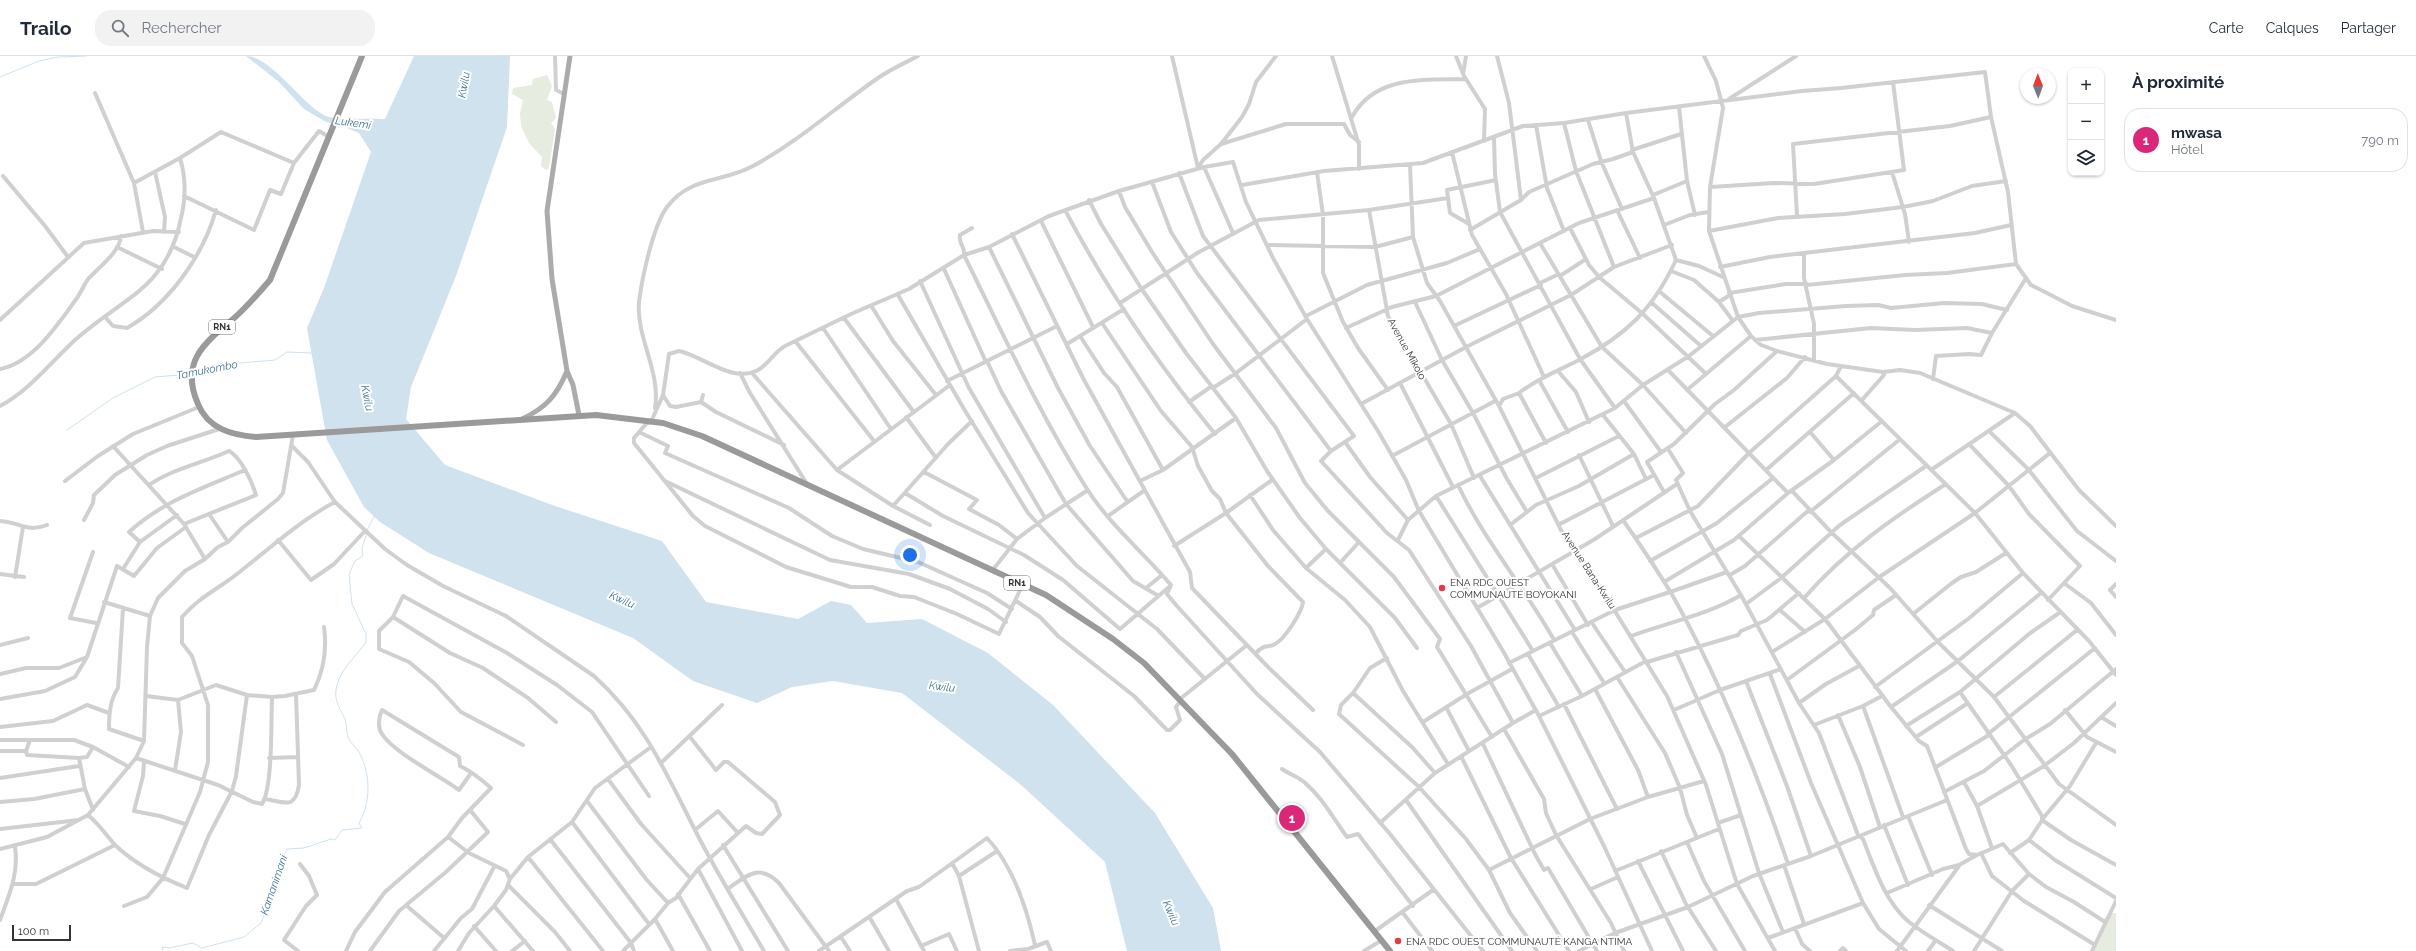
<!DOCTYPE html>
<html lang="fr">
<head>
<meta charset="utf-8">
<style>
  :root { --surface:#fff; --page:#f2f2f3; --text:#1f2937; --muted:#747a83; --line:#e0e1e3; --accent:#db2777 }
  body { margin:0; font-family:Raleway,sans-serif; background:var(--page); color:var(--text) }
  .controls { position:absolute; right:12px; top:12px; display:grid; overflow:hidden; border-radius:8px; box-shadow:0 1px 3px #0004 }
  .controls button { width:36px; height:36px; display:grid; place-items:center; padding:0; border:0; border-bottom:1px solid var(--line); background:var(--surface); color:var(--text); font:20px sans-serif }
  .compass { position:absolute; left:2020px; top:12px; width:36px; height:36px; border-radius:50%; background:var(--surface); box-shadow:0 1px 3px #0004; rotate:359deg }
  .scale { position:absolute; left:12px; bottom:10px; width:59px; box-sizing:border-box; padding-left:4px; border:2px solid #333; border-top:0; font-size:11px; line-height:14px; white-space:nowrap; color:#333; -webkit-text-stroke:3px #fff; paint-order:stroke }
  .you { position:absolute; left:910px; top:499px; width:14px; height:14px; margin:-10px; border:3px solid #fff; border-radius:50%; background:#1a73e8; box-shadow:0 0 0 6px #1a73e833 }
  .badge { display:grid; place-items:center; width:26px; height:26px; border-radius:50%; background:var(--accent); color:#fff; font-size:13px; font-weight:700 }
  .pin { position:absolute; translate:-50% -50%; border:2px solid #fff; box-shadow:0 1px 4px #0006 }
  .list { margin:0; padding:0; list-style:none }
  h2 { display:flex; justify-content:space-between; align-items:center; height:52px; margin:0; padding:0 16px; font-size:17px }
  h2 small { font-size:13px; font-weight:400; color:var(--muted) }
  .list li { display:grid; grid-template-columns:26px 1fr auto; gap:12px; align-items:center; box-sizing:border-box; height:64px; margin:0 8px 8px; padding:0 8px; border:1px solid var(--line); border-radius:16px }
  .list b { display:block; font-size:15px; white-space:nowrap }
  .list p { margin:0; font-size:13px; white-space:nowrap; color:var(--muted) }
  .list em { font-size:13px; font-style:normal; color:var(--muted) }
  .icon { flex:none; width:22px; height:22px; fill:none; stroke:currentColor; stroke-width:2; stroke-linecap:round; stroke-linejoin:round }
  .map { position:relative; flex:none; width:2116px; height:895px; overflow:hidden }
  header { display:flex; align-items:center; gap:24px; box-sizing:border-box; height:56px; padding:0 20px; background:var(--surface); border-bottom:1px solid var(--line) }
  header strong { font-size:19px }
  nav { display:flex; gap:22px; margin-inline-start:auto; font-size:14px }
  .search { width:280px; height:36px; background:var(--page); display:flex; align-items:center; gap:10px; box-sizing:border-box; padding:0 14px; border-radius:16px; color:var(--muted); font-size:15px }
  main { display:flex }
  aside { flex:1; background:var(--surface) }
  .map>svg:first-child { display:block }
  .green { fill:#e6ecdf }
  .water { fill:#cfe2ee }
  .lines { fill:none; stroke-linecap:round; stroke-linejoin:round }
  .stream { stroke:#cfe2ee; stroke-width:1 }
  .minor { stroke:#d0d0d0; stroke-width:4 }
  .major { stroke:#ababab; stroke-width:5 }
  .highway { stroke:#9a9a9a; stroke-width:6 }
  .poi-dot { fill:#e63946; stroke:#fff; stroke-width:1.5 }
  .labels { text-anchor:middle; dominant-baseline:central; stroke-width:4; stroke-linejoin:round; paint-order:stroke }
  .shield { fill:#fff; stroke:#707070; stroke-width:1 }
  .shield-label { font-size:9px; font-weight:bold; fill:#333 }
  .street-label { font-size:10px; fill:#333; stroke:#fff }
  .poi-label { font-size:10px; fill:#333; stroke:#fff; text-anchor:start }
  .water-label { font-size:11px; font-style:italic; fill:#3f7597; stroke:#fff }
</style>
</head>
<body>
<header>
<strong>Trailo</strong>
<div class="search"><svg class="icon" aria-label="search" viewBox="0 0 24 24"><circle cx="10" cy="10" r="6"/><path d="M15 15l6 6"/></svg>Rechercher</div>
<nav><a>Carte</a><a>Calques</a><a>Partager</a></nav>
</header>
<main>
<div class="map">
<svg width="2116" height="895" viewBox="0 0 2116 895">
  <rect width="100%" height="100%" fill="#fff"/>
  <path class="green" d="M547,19L552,30L547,44L552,46L556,62L551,67L555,73L549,112L546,114L541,110L542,101L529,87L521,70L520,57L523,44L512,38L513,32L532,29L533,23Z
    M2111,857H2116V895H2094Z"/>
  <path class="water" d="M246,0C271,0 303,50 326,60C334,64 373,62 385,63L414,0H510L507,71L456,220L411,331L406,363L445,409L555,450L662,485L706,546L798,563L831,545L851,549L867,567L922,563L988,597L1053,649L1155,757L1213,852L1221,895H1127L1105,806L1020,728L902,637L833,625L792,631L757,647L693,625L633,582L429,497L380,466L364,451L327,384L307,272L324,232L371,96L359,77L340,69L326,66L304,53L279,26Z"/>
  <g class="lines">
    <path class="stream" d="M0,21L39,5L58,1L86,0
      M195,317L229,308L275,304L287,296L312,297
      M67,374L113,342L155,321L190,318
      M367,474L375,459
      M163,895L162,891L169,892L193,887L202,892L244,881L261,867L270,846L280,807L287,793L304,792L331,783L335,784L342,774L362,772L359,767C371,746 371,718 359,696C356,691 350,687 348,681C346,675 347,669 345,663C339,650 333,643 337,629C342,611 356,601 366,586V578L352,548L349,518L355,505L363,500L362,492L367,477"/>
    <path class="minor" d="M555,0L556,34L564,38
      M1172,0L1198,112
      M1332,0L1359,89V113
      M1456,0L1464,20L1485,53L1484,85
      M1497,0L1509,47L1521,144
      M1704,0L1716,25L1723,52L1710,131L1709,175L1738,261L1751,280L1761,289L1777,295L1827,308L1883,316L1900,314L1920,317L2015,357L2030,370L2079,434L2116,470
      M1463,18L1466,0
      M95,37L134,127L143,176
      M1729,43L1796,0
      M1679,51L1687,125L1695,159
      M1352,61C1375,19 1424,24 1466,23
      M1588,64L1601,105L1622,153
      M1564,67L1576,115L1614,211
      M1536,69L1547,132L1564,175
      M1494,82L1495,118L1500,156L1580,303L1615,352
      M1221,88L1286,68H1344L1350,79L1359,86
      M1632,94L1681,78
      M1452,96L1472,179L1506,238L1544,321
      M1410,109L1413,181L1427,227L1440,245L1499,350L1562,476L1589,513L1667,640L1706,729L1737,828L1775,895
      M1204,111L1233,177
      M1198,112L1203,104L1221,88L1242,61L1249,48L1256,26L1276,0
      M155,116L165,161L164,176
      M1317,116L1323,159V217L1343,266L1358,292L1388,334
      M1892,116L1905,158L1909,186
      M1179,117L1203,180L1354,380L1331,395L1321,405L1387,477L1409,494L1471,590L1513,667
      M3,120L45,170L68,201
      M1152,126L1171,176L1197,217L1331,395
      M134,127L180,102L221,76L294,107
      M1242,129L1324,115L1423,107L1523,70L1564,67L1626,57L1802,35L1841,32L1985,16L1991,61L2008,136L2016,208L2031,229L2041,234L2072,250L2116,264
      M1710,131L1774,127L1814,128L1904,114L1893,26
      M1119,135L1125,151L1152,196L1213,288L1276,372L1305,427L1328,455L1394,521L1440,583L1437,591L1492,681
      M1653,139L1687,125
      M184,140L254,174L270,134L281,138L294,107L319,75L329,81
      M1089,144L1101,168L1141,232L1186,297L1236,362L1267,415L1300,462L1326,493L1395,562L1417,592
      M1065,154C1107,234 1158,308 1215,378
      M1369,154L1388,260L1451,368L1474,422
      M1617,154L1640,202
      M1797,160L1793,88L1950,70L1991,61
      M1041,165L1093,271
      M1469,168L1450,157L1447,134L1496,124
      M1664,169L1690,159L1708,156
      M972,172L960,179C958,187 966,192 964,199C1003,278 1040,359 1087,433C1110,469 1144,497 1171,529
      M1570,172L1589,209L1599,221L1643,258L1705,317
      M1470,174L1521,144L1529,136L1593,108L1613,103L1633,96
      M1709,175L1778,162L1845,158L1903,151L1933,145L1972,130L2006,125
      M1012,178L1083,322L1190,516L1192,532L1269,612L1313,654
      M1540,187L1602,291L1643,329L1686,377
      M1267,189L1375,191L1413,181
      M117,191L162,213
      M174,191L194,201
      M989,191L1058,332L1090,390L1127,445
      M1804,197V222L1814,268V304
      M1676,204L1699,210L1723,221
      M1720,211L1770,201L1975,177L2011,169
      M944,213L986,306
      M1671,215L1694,224L1719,246L1733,265
      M1560,220L1586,203
      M920,225L969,332L1045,462
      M1540,227L1559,218
      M1807,229L1905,219L1947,217L2016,208
      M1660,236L1713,280
      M1729,237L1786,228H1807
      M898,239L964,353L1028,457L1077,510L1157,573L1204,622
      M1415,246L1442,304L1473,357L1507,423L1527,456
      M1719,246L1730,239
      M1120,247L1199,196L1259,164L1369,154L1448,142
      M1652,247L1701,290
      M872,251L893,285L936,339
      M1306,260L1367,229L1447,207L1480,193
      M106,262L113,270L127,272C169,248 203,200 216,154
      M844,262L913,355
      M0,264L84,187L153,175L179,176
      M1102,267L1161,355L1192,391L1198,410L1212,435L1220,443L1226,457L1268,510L1303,546C1302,556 1284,584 1275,588C1267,593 1267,586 1256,597
      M1454,270L1541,229
      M823,272L891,373
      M1346,272L1392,251L1436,240L1579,167L1654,142
      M1080,280L1104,317L1117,331L1163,414
      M1755,284L1871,272L1915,274L1967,272L1992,277
      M796,286L874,385
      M1067,288L1124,253
      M987,305L1001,335L1066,448L1133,525L1157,539
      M0,313C33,307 59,267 77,242C81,236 84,229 88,223C98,212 120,196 121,180
      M1668,314L1788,437
      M1558,315L1576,336L1589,366
      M740,317L750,337L807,428
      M752,317L837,414L893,450L930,469
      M1836,320L1975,457L2023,517L2089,585L2116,619
      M1933,323L1936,300L1969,298L1981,299L1992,277L2026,222
      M1539,324L1568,376
      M947,325L1057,270
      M1400,327L1453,431
      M1213,332L1236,317L1307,263
      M1687,334L1751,280
      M1519,337L1546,387
      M663,339L670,350L676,351L701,346L703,339
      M1862,344L1884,319L1883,316
      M1624,345L1661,396
      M701,346L716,356L784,389
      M1189,346L1212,330
      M1361,348L1466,291L1571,239L1614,211L1672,189
      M0,350C31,333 50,307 75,284C123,241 167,233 181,162C186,142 186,122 180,102
      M1499,350L1503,343L1519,337C1538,322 1560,314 1581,303C1627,278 1653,253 1676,204L1654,142L1633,96L1626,57
      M655,352C661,315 636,282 639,246C642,222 653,170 667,151C690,120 722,127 753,110C798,86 836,51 878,22C891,13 905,7 918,0
      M1603,359L1634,398L1646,423
      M906,361L936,402
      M1725,371L1787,322L1805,301
      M1989,375L2028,413L2077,475L2116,505
      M639,376L668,390L665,397L789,452L832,480L863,493L918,506L987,537L1012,553
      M1810,376L1834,404
      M1345,386L1370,421L1408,464
      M1969,388L2009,430L2029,458L2080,510L2048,544
      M113,390L184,468L205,503
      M292,390L308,406L335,446L385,493L407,509L443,530L506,560L594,620C644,665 665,715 695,774C716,816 740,854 764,895
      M1668,393L1683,417L1676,424L1690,455L1741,539L1799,647L1819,677L1858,779L1863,783C1874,811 1885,846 1909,866C1923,877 1939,886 1953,895
      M1579,399L1613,470
      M1392,400L1495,345
      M837,414L950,329
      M1766,414L1854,337
      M1931,414L2015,357
      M924,416L977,444L969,453L999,469L1017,483
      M1480,420L1575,574
      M1536,422L1619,380
      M65,425L98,400L133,378L199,351
      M665,425L830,504L909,518L950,533L988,553L1006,566
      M1140,425L1163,414L1236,362
      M149,429C174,412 203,407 229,395C241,401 252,426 256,439L184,468
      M1458,429C1484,484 1524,531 1554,584
      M1792,435L1831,476L1890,532L1938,586L1994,641L2059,728L2116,769
      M1664,436L1647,406L1674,388L1715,348L1734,334L1777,295
      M905,437L943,460L1024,499L1063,524L1120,573L1169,531
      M1250,439L1273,474L1306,512L1345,544L1370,571L1403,635L1448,708
      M1436,440L1533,595
      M893,450L948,388L972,365
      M1810,456L1899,384
      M209,458L228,486
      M1108,460L1145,434
      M84,464L93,447L94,439L115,419L147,399L167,390L219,373
      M1623,464C1639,487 1655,511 1670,535C1719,621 1756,714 1788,808
      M0,465C20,466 27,477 47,469
      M1560,468L1654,419
      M1510,469L1536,449L1579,430L1634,398
      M1739,480L1825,563L1891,651L1919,685L1927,690L1966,793L1969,798L1977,799
      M1636,482L1698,450L1749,397L1836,320L1841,310
      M278,484L311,524L334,508L365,475
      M1398,484L1408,464L1436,440L1615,352L1643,329L1689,300L1738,261L1759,257L1846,250L1878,249L1891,252L1944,247L1982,248L2007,254
      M140,486L129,476C163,445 203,432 245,414
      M1174,490L1226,457L1272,424
      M93,496L70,562L96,567
      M1650,505L1717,467L1773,422
      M1340,507L1358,487
      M1552,508L1588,569
      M1306,512L1326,493
      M123,513L140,486L177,459
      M992,515L1017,483L1045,462L1088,434
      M0,518L24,521
      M1730,519L1745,510L1809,454
      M15,521L23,471
      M1664,526L1734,484L1788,437L1834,404L1882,365
      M2064,527L2091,547L2116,579
      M2116,528L2110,534L2116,541
      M1171,529L1167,538L1176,549L1257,638L1320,696L1390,778L1483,895
      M1022,530L999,578L957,558L914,541L900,540L872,531H851L786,511L705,470L693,460L634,387V382L646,368L651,366L663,339L669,298L679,295C703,300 733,328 758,314C769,308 774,296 785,290L851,258L909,233L964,199L989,191L1049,160L1119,135L1204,111L1233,106L1246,146L1273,202L1307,263L1378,375L1406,424L1419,455L1503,595L1539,660L1604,790L1652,895
      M1146,532L1162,519
      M1670,536L1727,516
      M1805,541C1845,495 1894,461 1946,428
      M1016,545L1040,561L1058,580L1134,640L1167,674H1170L1180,664L1176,651L1181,644
      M104,546L150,560
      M1746,548L1781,522L1840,469L1926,410
      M123,552L118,632C110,644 109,658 109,673L144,685
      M1477,552L1595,483L1677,428
      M1780,554L1805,576
      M1913,558L1952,527L1961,521L1976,516L2006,497
      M393,561L450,597L483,612L528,642L556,666
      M1592,567L1625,616
      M1572,576L1604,627
      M1631,580C1666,567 1710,558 1741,539
      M1550,587L1582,640
      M0,589L28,582
      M1676,596L1722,698L1759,817L1783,876
      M1772,596L1825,563L1878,522L1975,457L2050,397
      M1528,598L1559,651
      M1387,602L1370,612L1353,637L1341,649L1339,658L1419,731L1466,783L1489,814L1510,857L1537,895
      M1647,606L1738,579L1741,575L1767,564L1799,537
      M1509,607L1615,554L1670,536
      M0,618L26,612H59L87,601
      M1770,618L1811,727L1863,847L1879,873L1906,895
      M1617,621L1665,697L1680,732L1687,759L1697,782
      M1787,624L1855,574L1873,559L1874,554L1896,539
      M1746,625L1787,730L1811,800
      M1875,631L1968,563L2023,517
      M1595,633L1638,714L1648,741
      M1960,636L2011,709L2042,760V764L2071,784L2116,809
      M1353,637L1412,691L1435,717
      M146,640L178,644L216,629L247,639L272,641L285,640L314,634C324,614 327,593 324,571
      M1994,641L2077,574
      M0,643L45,635L75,621L87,601L117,510L134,520L157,492L186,471
      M1180,643L1247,589
      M1799,647L1826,628L1859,610
      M1564,648L1617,753
      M1863,650L1903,761
      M1446,651L1469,695
      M1891,651L1958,605L2041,537
      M1674,654L1720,634L1781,613
      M2065,654L2087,681L2116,696
      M1838,659L1860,711L1880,771
      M1539,660L1582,640L1646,605
      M2101,661L2116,670
      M1423,666L1467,638L1512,613
      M1814,669L1863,650L1882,640
      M1906,670L1960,636L2029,578L2059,557
      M0,671L53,665L87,649L109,657
      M1504,673L1544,743L1546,757L1556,779L1611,867L1624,895
      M1988,678L2095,592
      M1916,681L1968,647
      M0,684H74L93,691L129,711
      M1483,688L1535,798L1544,814L1548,812L1597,895
      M523,689L461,656L434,627L409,606L379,593V575L393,561L403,540L507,597L557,629L592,656L649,740
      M0,695H26L30,684
      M26,695L27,699L79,702
      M1461,700L1511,802L1569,895
      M136,702L218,729L253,746L262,748C273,731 271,664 272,641
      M269,702L298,701
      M144,706L143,720L134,755L160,760L185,768
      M662,706L722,649
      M1936,711L1989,679
      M1282,713C1289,718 1297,720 1304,726C1322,741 1333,762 1347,781L1358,778L1413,850
      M175,714L181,676L178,644
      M0,722L79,710
      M608,723L641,768L690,822
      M1964,726L1977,750L1992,792
      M1944,736L1984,715L2024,684L2050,668L2116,613
      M265,743C285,746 295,754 299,729L296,638
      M1406,744L1512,895
      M587,745L646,823L668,847
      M0,746L34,743L85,733
      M1977,750L2044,710L2074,687L2116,647
      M93,754L85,733L79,702L87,701L93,691
      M88,759C99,768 106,779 115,789C135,808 162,822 187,832L209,779L232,735L236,720L247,639
      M1908,760L1932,819
      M572,766L649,868
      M1380,767L1435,717L1513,667L1536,654
      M1718,767L1741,759
      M1884,769L1908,829
      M0,773L79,764
      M695,774L718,755L738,777
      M448,781L469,797L506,815L510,823
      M550,783L631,887L634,895
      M2029,784L2055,804L2116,842
      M1687,786L1704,825L1745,895
      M723,789L788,895
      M0,793L47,781L88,759L136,702L144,685L147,591L150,560L158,542L185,515L205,503L218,491L228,486L242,472L278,443L283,437L293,379
      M1661,795L1686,848L1716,895
      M1981,797L1992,820L2024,845L2095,889
      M2010,797L2029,784L2045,760L2070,730L2096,687
      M528,801L603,895
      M1638,805L1683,895
      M952,807L959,820L979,895
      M1784,809L1804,868
      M698,813L742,895
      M1489,814L1590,763L1648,741L1704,725
      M1615,815L1719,773
      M959,820L997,795
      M14,828H36L115,789
      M508,829L555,876L570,895
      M729,832C748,818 760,808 779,827L829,895
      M1591,833L1618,821
      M1887,837L1943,813L1959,809L1977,799L2003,788L2029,818L2046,831L2074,846L2105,866
      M678,838L710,895
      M896,843L924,895
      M1929,849L2002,895
      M124,850L147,841L163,822L200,736L208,706V649L192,600L182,587V561C198,542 218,533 237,518C269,493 299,465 335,446
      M407,850L444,882
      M494,850L533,895
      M1403,857L1432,895
      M870,862L889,895
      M655,863L673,895
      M0,864C9,839 19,818 15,791
      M474,870L496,895
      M1795,872L1802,888L1810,895
      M1375,875L1433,834
      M841,881L850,895
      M1768,882L1863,847
      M921,890L949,878L957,895
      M298,895L284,884L306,850L317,839L309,820L300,808
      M346,895L355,876L385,836L448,781L462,762L491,732C482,724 471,715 460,710L459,701L382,654C379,660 377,671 382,678C394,697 439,719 459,734L471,717
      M370,895L399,855L446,816L488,776L470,754
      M434,895L461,862L472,853L494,811
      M458,895L469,877L494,850L506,834L510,823L528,801L572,766L595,732L651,691
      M512,895L525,885
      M623,895L655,863L668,847L676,842L698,813L746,770L756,777L762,778L780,759L775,746L728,706H724L716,714L690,681
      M819,895L907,835L919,831L987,782C1013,810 1027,853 1035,889
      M1010,895L1028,893L1047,886L1051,895
      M1364,895L1382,884
      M1579,895L1615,877L1688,851L1753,820L1811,800L1947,744
      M1840,895L1843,892L1846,895
      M1897,895L1959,810
      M1928,895L1936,884
      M1974,895L2012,835L2029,818
      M2092,895L2116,845"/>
    <path class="major" d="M570,0L547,155L552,223L567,315L573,329L579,359
      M522,363C546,352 557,339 567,315"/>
    <path class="highway" d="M362,0L270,224C258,238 246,252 232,264C203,288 180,307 198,348C208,373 232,379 256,381L596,359L663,367L702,380L1046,539L1113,583L1144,607L1232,698L1390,895"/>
  </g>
  <g class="poi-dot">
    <circle cx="1442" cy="532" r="4"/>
    <circle cx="1398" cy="885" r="4"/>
  </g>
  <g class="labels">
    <g class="shield">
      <rect x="209" y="264" width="26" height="14" rx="3"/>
      <rect x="1004" y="520" width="26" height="14" rx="3"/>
    </g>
    <g class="shield-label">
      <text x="222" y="271">RN1</text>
      <text x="1017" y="527">RN1</text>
    </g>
    <g class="street-label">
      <text transform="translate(1407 293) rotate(61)">Avenue Mikolo</text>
      <text transform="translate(1589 514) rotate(57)">Avenue Bana-Kwilu</text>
    </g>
    <g class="poi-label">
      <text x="1450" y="526">ENA RDC OUEST<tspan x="1450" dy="12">COMMUNAUTÉ BOYOKANI</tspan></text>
      <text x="1406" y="885">ENA RDC OUEST COMMUNAUTÉ KANGA NTIMA</text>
    </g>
    <g class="water-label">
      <text transform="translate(464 29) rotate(-80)">Kwilu</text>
      <text transform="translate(353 67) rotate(8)">Lukemi</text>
      <text transform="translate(207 314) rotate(-11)">Tamukombo</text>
      <text transform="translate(367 342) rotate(79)">Kwilu</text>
      <text transform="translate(622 544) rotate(24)">Kwilu</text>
      <text transform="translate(942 631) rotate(6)">Kwilu</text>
      <text transform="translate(274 829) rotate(-71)">Kamanimani</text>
      <text transform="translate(1171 857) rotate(66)">Kwilu</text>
    </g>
  </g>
</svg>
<div class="controls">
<button>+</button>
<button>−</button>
<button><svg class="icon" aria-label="layers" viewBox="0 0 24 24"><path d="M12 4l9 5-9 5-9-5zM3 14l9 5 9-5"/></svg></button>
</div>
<svg class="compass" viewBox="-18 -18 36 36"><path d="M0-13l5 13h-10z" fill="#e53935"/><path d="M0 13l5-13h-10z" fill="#747a83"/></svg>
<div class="scale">100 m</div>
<div class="you"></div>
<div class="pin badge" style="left:1292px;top:762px">1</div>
</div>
<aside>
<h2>À proximité<small></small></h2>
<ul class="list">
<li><span class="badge">1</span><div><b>mwasa</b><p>Hôtel</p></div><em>790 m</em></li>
</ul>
</aside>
</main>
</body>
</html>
